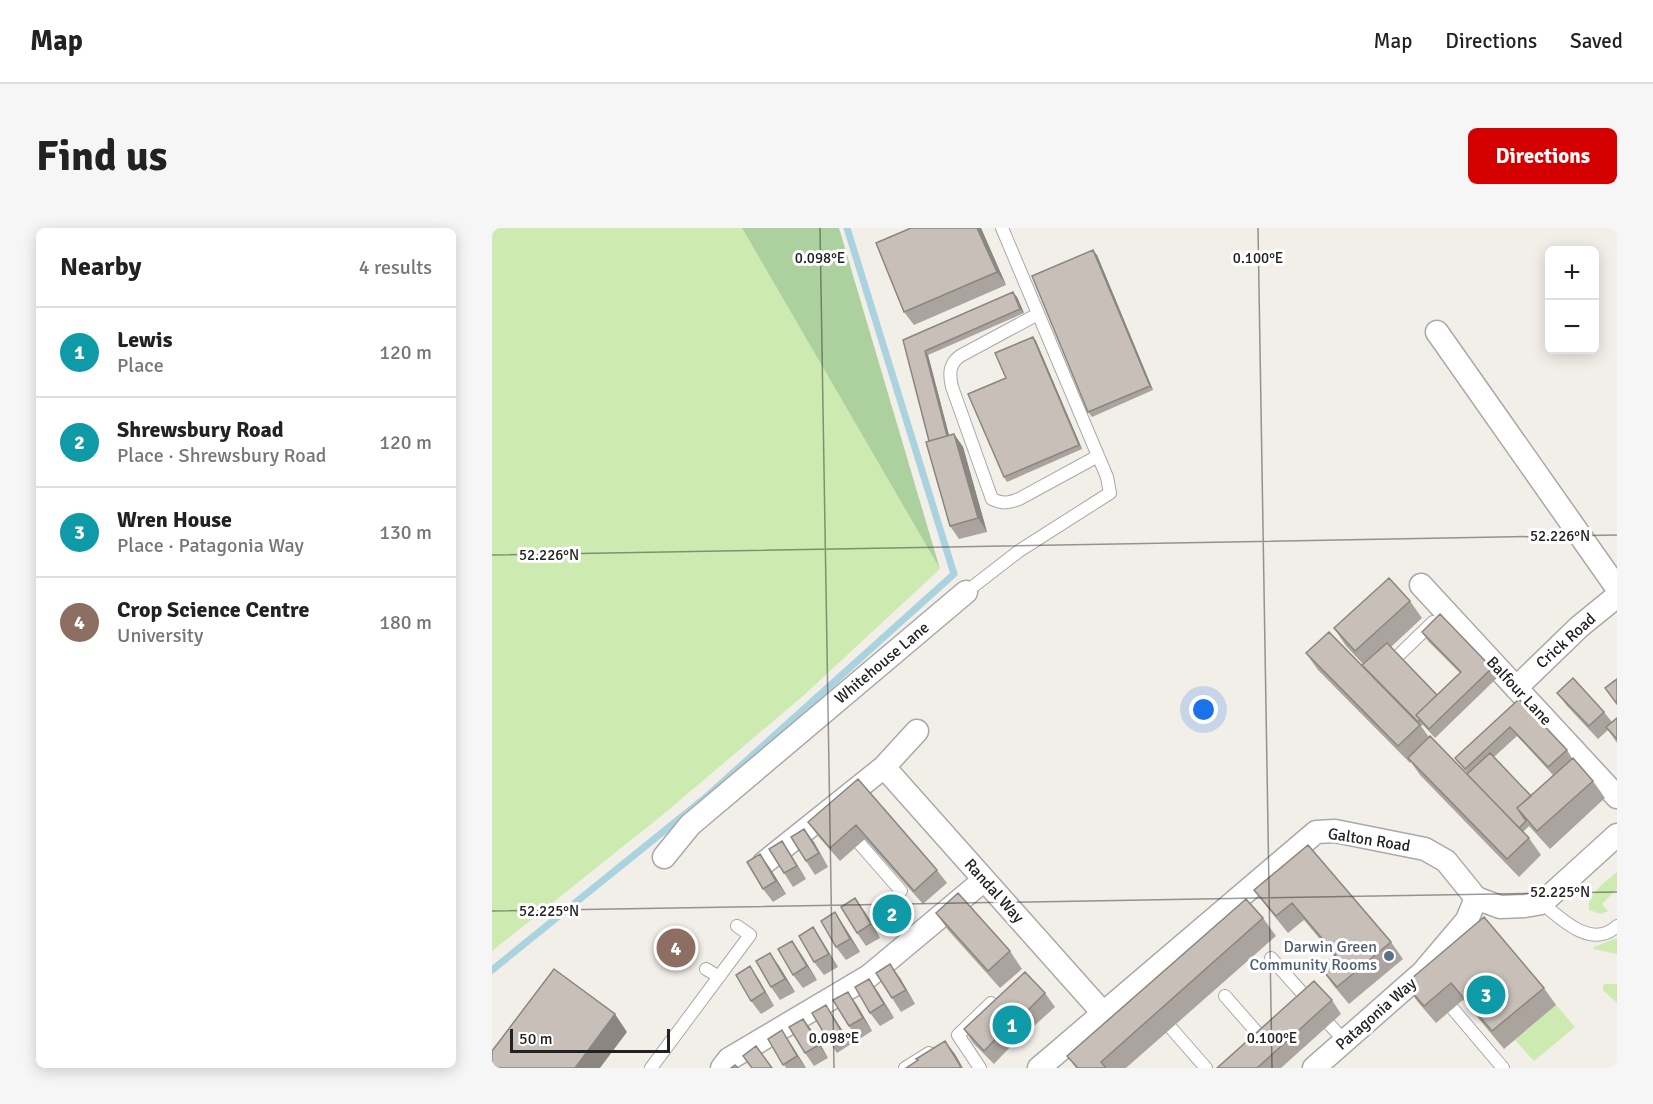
<!DOCTYPE html>
<html lang="en">
<head>
<meta charset="utf-8">
<style>
  :root { --surface:#fff; --page:#f6f6f6; --text:#222; --muted:#767676; --line:#e0e0e0; --accent:#d40000 }
  body { margin:0; font-family:Signika,sans-serif; background:var(--page); color:var(--text) }
  .controls { position:absolute; right:18px; top:18px; display:grid; overflow:hidden; border-radius:9px; box-shadow:0 3px 15px #0003 }
  .controls button { width:54px; height:54px; display:grid; place-items:center; padding:0; border:0; border-bottom:2px solid var(--line); background:var(--surface); color:var(--text); font:30px sans-serif }
  .scale { position:absolute; left:18px; bottom:15px; width:160px; box-sizing:border-box; padding-left:6px; border:3px solid #222; border-top:0; font-size:16px; line-height:21px; white-space:nowrap; color:#222; -webkit-text-stroke:4px #fff; paint-order:stroke }
  .you { position:absolute; left:712px; top:482px; width:21px; height:21px; margin:-15px; border:4px solid #fff; border-radius:50%; background:#1a73e8; box-shadow:0 0 0 9px #1a73e833 }
  .badge { display:grid; place-items:center; width:39px; height:39px; border-radius:50%; background:var(--accent); color:#fff; font-size:20px; font-weight:700 }
  .pin { position:absolute; translate:-50% -50%; border:3px solid #fff; box-shadow:0 2px 6px #0006 }
  .list { margin:0; padding:0; list-style:none }
  h2 { display:flex; justify-content:space-between; align-items:center; height:78px; margin:0; padding:0 24px; font-size:26px }
  h2 small { font-size:20px; font-weight:400; color:var(--muted) }
  .list li { display:grid; grid-template-columns:39px 1fr auto; gap:18px; align-items:center; box-sizing:border-box; height:90px; padding:0 24px; border-top:2px solid var(--line) }
  .list b { display:block; font-size:22px; white-space:nowrap }
  .list p { margin:0; font-size:20px; white-space:nowrap; color:var(--muted) }
  .list em { font-size:20px; font-style:normal; color:var(--muted) }
  .map { position:relative; flex:none; width:1125px; height:840px; overflow:hidden; border-radius:9px }
  header { display:flex; align-items:center; gap:36px; box-sizing:border-box; height:84px; padding:0 30px; background:var(--surface); border-bottom:2px solid var(--line) }
  header strong { font-size:28px }
  nav { display:flex; gap:33px; margin-inline-start:auto; font-size:21px }
  .intro { display:flex; align-items:center; justify-content:space-between; box-sizing:border-box; height:144px; padding:0 36px }
  h1 { margin:0; font-size:42px }
  .button { padding:15px 27px; border-radius:9px; background:var(--accent); color:#fff; font-size:21px; font-weight:700 }
  main { display:flex; gap:36px; padding:0 36px }
  aside { flex:1; background:var(--surface); border-radius:9px; box-shadow:0 3px 15px #0003 }
  .map>svg:first-child { display:block }
  .grass { fill:#cdebb0 }
  .forest { fill:#add19e }
  .lines { fill:none; stroke-linecap:round; stroke-linejoin:round }
  .stream { stroke:#aad3df; stroke-width:7 }
  .service-casing { stroke:#a9a9a9; stroke-width:14 }
  .minor-casing { stroke:#a9a9a9; stroke-width:25 }
  .service { stroke:#fff; stroke-width:12 }
  .minor { stroke:#fff; stroke-width:22 }
  .wall { fill:#aba49e; fill-rule:evenodd }
  .shaded-wall { fill:#8b8681 }
  .building { fill:#c7bfb8; stroke:#8b8681; stroke-width:1.5 }
  .ticks { fill:none; stroke:#222; stroke-width:1.5; stroke-opacity:0.45 }
  .service-dot { fill:#5c6f8a; stroke:#fff; stroke-width:2 }
  .labels { text-anchor:middle; dominant-baseline:central; stroke-width:6; stroke-linejoin:round; paint-order:stroke }
  .street-label { font-size:16px; fill:#222; stroke:#fff }
  .service-label { font-size:16px; fill:#4e5e75; stroke:#fff; text-anchor:end }
  .ticks-label { font-size:15px; text-anchor:middle; fill:#222; stroke:#fff; stroke-width:6; stroke-linejoin:round; paint-order:stroke }
</style>
</head>
<body>
<header>
<strong>Map</strong>
<nav><a>Map</a><a>Directions</a><a>Saved</a></nav>
</header>
<div class="intro"><h1>Find us</h1><a class="button">Directions</a></div>
<main>
<aside>
<h2>Nearby<small>4 results</small></h2>
<ul class="list">
<li><span class="badge" style="background:#0f9aa8">1</span><div><b>Lewis</b><p>Place</p></div><em>120 m</em></li>
<li><span class="badge" style="background:#0f9aa8">2</span><div><b>Shrewsbury Road</b><p>Place · Shrewsbury Road</p></div><em>120 m</em></li>
<li><span class="badge" style="background:#0f9aa8">3</span><div><b>Wren House</b><p>Place · Patagonia Way</p></div><em>130 m</em></li>
<li><span class="badge" style="background:#8d6e63">4</span><div><b>Crop Science Centre</b><p>University</p></div><em>180 m</em></li>
</ul>
</aside>
<div class="map">
<svg width="1125" height="840" viewBox="0 0 1125 840">
  <rect width="100%" height="100%" fill="#f2efe9"/>
  <path class="grass" d="M0,0H250L448,341L311,468L168,589L0,723Z
    M1125,644V661L1110,676L1116,683L1109,686L1097,682C1094,666 1114,654 1125,644Z
    M1125,710V726L1101,721L1102,719Z
    M1113,756H1125V775L1111,762V757Z
    M1064,777L1083,799L1042,833L1023,812Z"/>
  <path class="forest" d="M250,0H347L448,341Z"/>
  <g class="lines">
    <path class="stream" d="M0,742L213,570L462,346L355,0"/>
    <defs>
      <path id="service" d="M546,86L468,128C457,136 457,146 460,159L500,271C510,276 517,275 527,271L606,228
        M474,364L527,323L618,265L615,249L510,0
        M908,426L941,394
        M368,616L409,663
        M1050,675C1069,691 1100,722 1125,698
        M779,730L820,776
        M214,741L227,749
        M733,768L775,816
        M961,781L1011,840
        M837,796L853,813
        M679,800L714,840
        M159,840L258,707L245,698
        M413,840L437,825
        M488,840L466,807L499,775"/>
      <path id="minor" d="M945,104L1125,360
        M929,357L1125,569
        M1024,460L1087,399L1125,368
        M392,539L612,786
        M172,629L198,597L474,364
        M272,635L392,539L425,503
        M230,840L237,831L377,748L492,652
        M547,840L824,604L843,603L933,621L954,633L984,670L1008,679L1033,678L1050,675L1125,607
        M822,840L930,745L975,692L984,670"/>
    </defs>
    <use href="#service" class="service-casing"/>
    <use href="#minor" class="minor-casing"/>
    <use href="#service" class="service"/>
    <use href="#minor" class="minor"/>
  </g>
  <path class="wall" d="M489,0L514,57L422,97L412,84Z
    M605,27L661,162L600,189L596,184Z
    M525,69L532,85L436,127L457,207L462,206L471,219L495,304L467,311L458,298L437,213L411,112Z
    M541,109L544,113L590,221L515,254L512,249L514,150Z
    M918,373L930,390L899,419L945,467L968,445L936,413L930,404L1000,440L1006,449L943,510L931,497L929,498L937,509L975,546H976L963,530L1027,471L1075,522L1080,530L1101,553L1113,570L1058,621L1037,598L1031,604L1037,610L1049,627L1027,649L928,547L919,534L918,535L826,442L814,425L870,437L871,436L854,418L842,400ZM1025,508L1061,547L1039,568L1002,529Z
    M1065,465L1112,484L1120,494L1125,490V515L1116,502L1106,511L1075,478Z
    M366,551L445,642L455,655L431,676L373,611L348,633L326,608L316,594Z
    M312,601L336,639L323,647L314,633Z
    M816,617L899,714L911,731L857,776L841,757L828,739L842,728L812,692L796,705L775,679L762,662Z
    M268,626L294,666L281,674L271,661Z
    M299,627L314,651L301,659L292,645Z
    M387,680L407,683L410,687L400,696Z
    M373,684L388,710L374,718L365,705Z
    M444,685L518,723L530,741L508,760L456,702Z
    M992,689L1052,760L1064,777L1012,821L971,772L944,795L925,773L913,756Z
    M771,690L784,708L634,840H584L575,828Z
    M352,698L368,724L354,732L344,719Z
    M321,699L330,713L346,739L332,747L322,734Z
    M278,725L287,738L303,764L288,772L279,759Z
    M309,726L325,752L311,760L301,747Z
    M408,750L423,776L409,784L400,770Z
    M267,752L282,778L269,786L259,773Z
    M386,764L402,790L388,798L378,785Z
    M553,765L563,779L542,798L540,796L502,836L481,815L472,801Z
    M840,772L849,786L789,840H725Z
    M365,777L380,803L366,812L357,798Z
    M311,791L321,804L336,830L322,838L313,825Z
    M343,791L359,816L345,825L336,812Z
    M276,811L299,816L314,840H294Z"/>
  <path class="shaded-wall" d="M485,0H489L514,57L505,44Z
    M601,22L605,27L661,162L658,158Z
    M521,64L525,69L532,85L528,81Z
    M541,109L544,113L590,221L587,217Z
    M433,123L436,127L460,219L457,214Z
    M462,206L471,219L495,304L486,290Z
    M312,601L322,614L336,639L327,625Z
    M290,613L299,627L314,651L305,638Z
    M268,626L278,640L294,666L284,653Z
    M363,670L373,684L388,710L379,696Z
    M343,684L352,698L368,724L358,711Z
    M321,699L330,713L346,739L337,726Z
    M300,713L309,726L325,752L315,738Z
    M278,725L287,738L303,764L293,751Z
    M398,736L408,750L423,776L414,762Z
    M258,738L267,752L282,778L273,764Z
    M377,751L386,764L402,790L392,776Z
    M356,764L365,777L380,803L371,790Z
    M334,777L343,791L359,816L349,803Z
    M123,786L135,804L108,840H83Z
    M311,791L321,804L336,830L327,817Z
    M290,802L299,816L314,840L305,828Z
    M453,813L463,826L471,840H470Z"/>
  <path class="building" d="M419,0H485L505,44L412,84L384,15Z
    M601,22L658,158L596,184L540,48Z
    M521,64L528,81L433,123L455,208L437,213L411,112Z
    M541,109L587,217L512,249L476,166L514,150L503,125Z
    M462,206L486,290L458,298L434,214Z
    M897,350L918,373L863,423L842,400Z
    M948,386L1000,440L937,501L924,487L969,444L930,404Z
    M837,404L928,497L906,518L814,425Z
    M895,415L945,467L924,487L928,492L926,494L870,437Z
    M1081,450L1112,484L1097,498L1065,465Z
    M1125,451V476L1113,460Z
    M1027,471L1075,522L1056,539L1018,499L973,541L963,530Z
    M1125,490V511L1114,499Z
    M938,508L1037,610L1015,631L916,530Z
    M998,525L1039,568L1025,580L1034,593L1027,600L975,546Z
    M1081,530L1101,553L1045,603L1025,580Z
    M366,551L445,642L422,663L364,597L338,620L316,594Z
    M312,601L327,625L314,633L299,609Z
    M290,613L305,638L292,645L277,621Z
    M816,617L899,714L845,759L828,739L844,727L800,675L784,688L762,662Z
    M268,626L284,653L271,661L255,634Z
    M466,665L518,723L496,743L444,685Z
    M363,670L379,696L365,705L349,679Z
    M754,671L771,690L609,834L614,840H586L575,828Z
    M398,672L407,683L397,691L387,680Z
    M343,684L358,711L344,719L329,693Z
    M992,689L1052,760L1000,803L959,755L932,778L913,756Z
    M321,699L337,726L322,734L307,708Z
    M300,713L315,738L301,747L286,721Z
    M278,725L293,751L279,759L264,733Z
    M398,736L414,762L400,770L384,745Z
    M258,738L273,764L259,773L244,747Z
    M62,741L123,786L83,840H0V823Z
    M533,744L553,765L533,785L531,783L492,823L472,801Z
    M377,751L392,776L378,785L363,759Z
    M822,753L840,772L765,840H725Z
    M356,764L371,790L357,798L341,772Z
    M334,777L349,803L336,812L320,785Z
    M311,791L327,817L313,825L297,799Z
    M290,802L305,828L291,837L276,811Z
    M453,813L469,839L467,840H414L426,832L424,831Z
    M264,818L280,840H260L251,828Z
    M243,837L246,840H239Z"/>
  <path class="ticks" d="M328,0L342,840M766,0L780,840M0,327L1125,307M0,683L1125,664"/>
  <circle class="service-dot" cx="897" cy="728" r="6"/>
  <g class="labels">
    <g class="street-label">
      <text transform="translate(1074 413) rotate(-42)">Crick Road</text>
      <text transform="translate(390 435) rotate(-40)">Whitehouse Lane</text>
      <text transform="translate(1027 463) rotate(47)">Balfour Lane</text>
      <text transform="translate(877 612) rotate(9)">Galton Road</text>
      <text transform="translate(502 663) rotate(48)">Randal Way</text>
      <text transform="translate(884 786) rotate(-41)">Patagonia Way</text>
    </g>
    <g class="service-label">
      <text x="885" y="719">Darwin Green<tspan x="885" dy="18">Community Rooms</tspan></text>
    </g>
  </g>
  <g class="ticks-label">
    <text x="328" y="35">0.098°E</text>
    <text x="766" y="35">0.100°E</text>
    <text x="1068" y="313">52.226°N</text>
    <text x="57" y="332">52.226°N</text>
    <text x="1068" y="669">52.225°N</text>
    <text x="57" y="688">52.225°N</text>
    <text x="342" y="815">0.098°E</text>
    <text x="780" y="815">0.100°E</text>
  </g>
</svg>
<div class="controls">
<button>+</button>
<button>−</button>
</div>
<div class="scale">50 m</div>
<div class="you"></div>
<div class="pin badge" style="left:520px;top:797px;background:#0f9aa8">1</div>
<div class="pin badge" style="left:400px;top:686px;background:#0f9aa8">2</div>
<div class="pin badge" style="left:994px;top:767px;background:#0f9aa8">3</div>
<div class="pin badge" style="left:184px;top:720px;background:#8d6e63">4</div>
</div>
</main>
</body>
</html>
